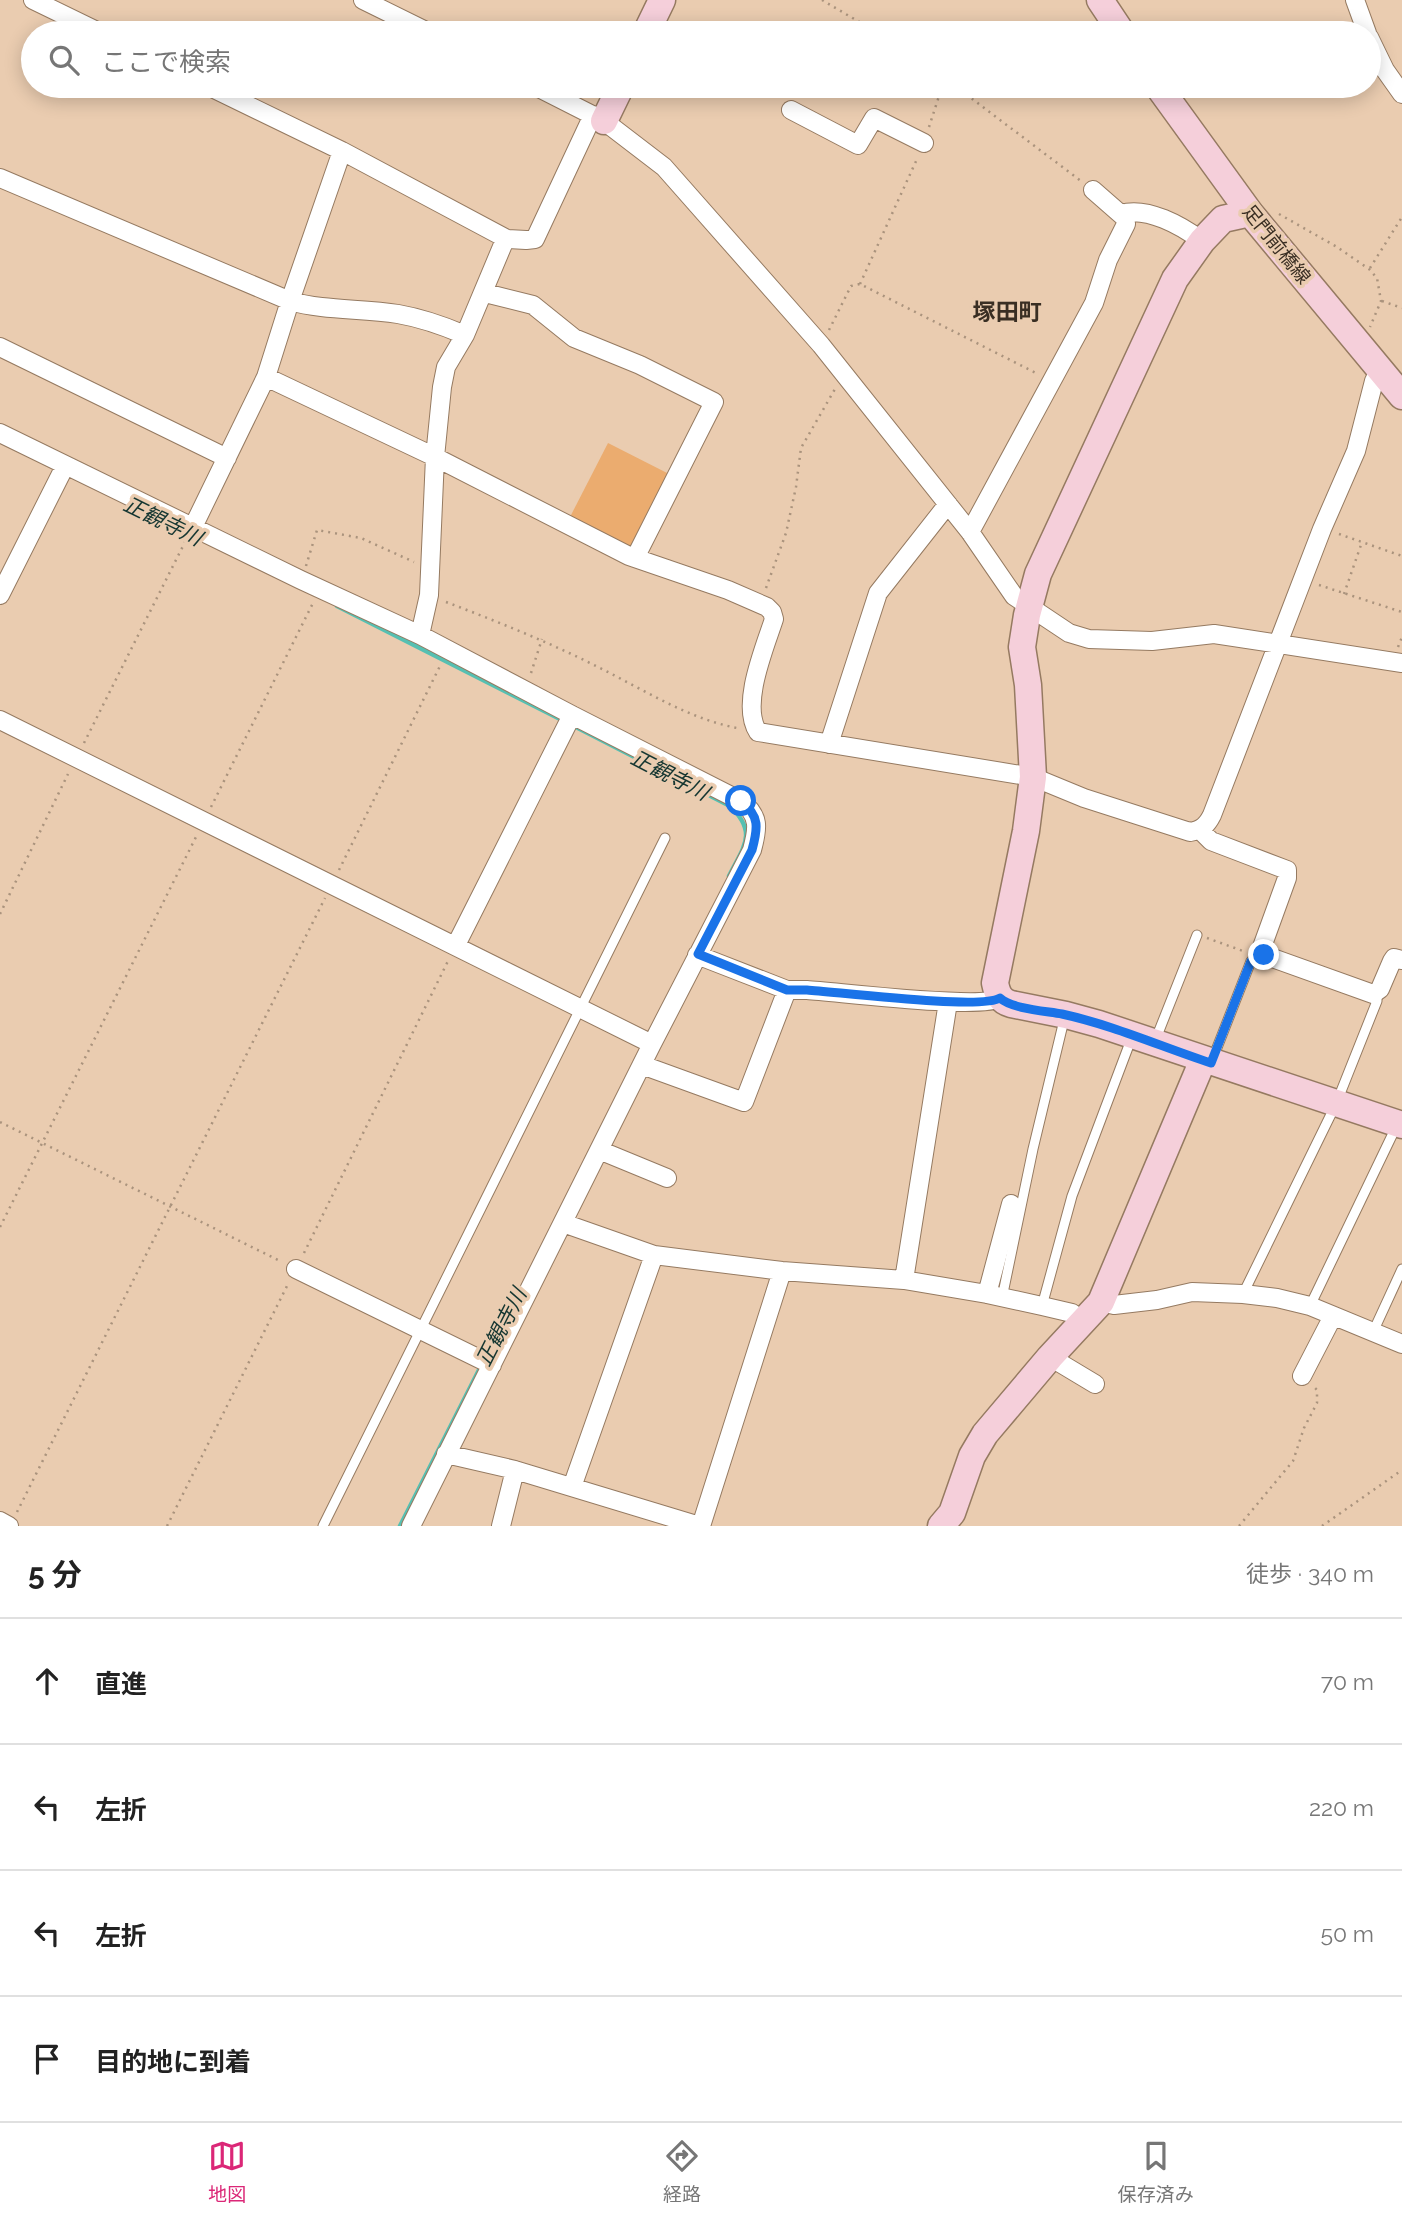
<!DOCTYPE html>
<html lang="ja">
<head>
<meta charset="utf-8">
<style>
  :root { --surface:#fff; --page:#f2f2f2; --text:#222; --muted:#767676; --line:#e0e0e0; --accent:#db2777 }
  body { margin:0; font-family:Raleway,"Noto Sans JP",sans-serif; background:var(--page); color:var(--text) }
  .stop { position:absolute; width:21px; height:21px; margin:-16px; border:5px solid #1a73e8; border-radius:50%; background:#fff }
  .stop.end { background:#1a73e8; border-color:#fff; box-shadow:0 2px 7px #0008 }
  .list { margin:0; padding:0; list-style:none }
  h2 { display:flex; justify-content:space-between; align-items:center; height:91px; margin:0; padding:0 28px; font-size:30px }
  h2 small { font-size:23px; font-weight:400; color:var(--muted) }
  .list li { display:grid; grid-template-columns:46px 1fr auto; gap:21px; align-items:center; box-sizing:border-box; height:126px; padding:0 28px; border-top:2px solid var(--line) }
  .list b { display:block; font-size:26px; white-space:nowrap }
  .list em { font-size:23px; font-style:normal; color:var(--muted) }
  .icon { flex:none; width:38px; height:38px; fill:none; stroke:currentColor; stroke-width:2; stroke-linecap:round; stroke-linejoin:round }
  .map { position:relative; flex:none; width:1402px; height:1526px; overflow:hidden }
  .search { position:absolute; background:var(--surface); box-shadow:0 4px 18px #0003; left:21px; right:21px; top:21px; height:77px; display:flex; align-items:center; gap:18px; box-sizing:border-box; padding:0 24px; border-radius:38px; color:var(--muted); font-size:26px }
  .sheet { height:595px; background:var(--surface) }
  nav { display:flex; justify-content:space-around; align-items:center; box-sizing:border-box; height:98px; border-top:2px solid var(--line); background:var(--surface); font-size:19px; color:var(--muted) }
  nav a { display:grid; justify-items:center; gap:4px }
  nav .on { color:var(--accent) }
  .map>svg:first-child { display:block }
  .green { fill:#ebac6f }
  .lines { fill:none; stroke-linecap:round; stroke-linejoin:round }
  .stream { stroke:#56c0b2; stroke-width:4.5 }
  .lane-casing { stroke:#957a61; stroke-width:11 }
  .street-casing { stroke:#957a61; stroke-width:20 }
  .secondary-casing { stroke:#957a61; stroke-width:29 }
  .path { stroke:#aa937d; stroke-width:2.5; stroke-dasharray:2 5; stroke-linecap:butt }
  .lane { stroke:#fff; stroke-width:9 }
  .street { stroke:#fff; stroke-width:18 }
  .secondary { stroke:#f5cfda; stroke-width:26 }
  .route { stroke:#1a73e8; stroke-width:9 }
  .labels { text-anchor:middle; dominant-baseline:central; stroke-width:7; stroke-linejoin:round; paint-order:stroke }
  .street-label { font-size:19px; fill:#392e23; stroke:#eaccb0 }
  .water-label { font-size:21px; font-style:italic; fill:#153631; stroke:#eaccb0 }
  .quarter-label { font-size:23px; font-weight:bold; fill:#392e23; stroke:#eaccb0 }
</style>
</head>
<body>
<div class="map">
<svg width="1402" height="1526" viewBox="0 0 1402 1526">
  <rect width="100%" height="100%" fill="#eaccb0"/>
  <path class="green" d="M608,443L671,475L636,547L630,548L570,517Z"/>
  <g class="lines">
    <path class="stream" d="M337,606L564,721
      M572,725L730,806C758,833 744,846 729,876
      M486,1357L496,1336
      M400,1526L482,1364"/>
    <defs>
      <path id="lane" d="M1155,1041L1197,935
        M1213,1058L1251,961L1260,953
        M1243,1294L1336,1104L1377,1001V993
        M1002,1298L1033,1149L1065,1016
        M1042,1306L1072,1196L1132,1037
        M1310,1306L1397,1125
        M1373,1332L1402,1269
        M323,1526L665,838"/>
      <path id="street" d="M33,0L101,33
        M363,0L430,33
        M1355,0L1367,33
        M1369,37L1385,70L1402,94
        M208,86L342,151L290,301C325,311 362,308 398,314C421,318 444,326 465,335
        M535,86L604,121L664,167L821,345L970,532L1014,596L1039,613L1069,633L1089,639L1152,641L1214,634L1402,663
        M791,110L858,145L874,118L924,143
        M342,151L507,239
        M0,178L290,301L266,377L435,457L629,556L728,590L767,607L772,612L774,619C765,647 740,705 758,732L1033,777L1084,798L1190,832C1202,830 1207,825 1212,815L1322,529L1356,451L1374,381L1380,369
        M1121,214C1147,206 1182,226 1202,241
        M485,293L533,305L574,338L640,365L714,402L635,558
        M0,347L227,458
        M0,433L301,580L420,635L572,715L741,801C760,816 758,828 752,850L652,1044L411,1526
        M193,527L266,377
        M970,532L1094,303L1108,260L1126,224L1125,218L1093,190
        M0,595L65,466
        M420,635L429,595L435,457L442,387L446,367L465,335L504,242L507,239L526,240L535,239L593,115
        M0,720L652,1044
        M829,744L878,593L948,504
        M1200,830L1211,841L1287,870V878L1262,947L1260,953L1264,955L1373,994L1380,989L1392,961L1394,958L1402,960
        M456,945L572,715
        M697,955L787,990H807C839,992 981,1010 1000,998
        M642,1065L744,1102L787,990
        M599,1150L667,1178
        M563,1223L654,1255L782,1271L904,1280L987,1294L1042,1306L1072,1313L1083,1321
        M296,1269L492,1365
        M904,1280L948,1002
        M987,1294L1011,1204
        M1101,1302L1114,1305L1157,1300L1192,1292L1243,1294L1277,1298L1310,1306L1402,1344
        M1050,1357L1095,1384
        M1302,1376L1333,1316
        M446,1454L515,1470L700,1526
        M572,1487L654,1255
        M0,1521L9,1526
        M501,1526L515,1470
        M701,1526L782,1271"/>
      <path id="secondary" d="M1100,0L1122,33
        M646,33L662,0
        M1158,86L1250,213L1402,396
        M604,121L621,86
        M1250,213L1223,219L1202,241L1175,279L1038,574L1027,615L1022,647L1028,685L1033,777L1026,831L995,983C997,993 1000,1001 1011,1004L1066,1015L1099,1024L1402,1125
        M941,1526L952,1513L972,1456L985,1434L1050,1357L1101,1302L1203,1060"/>
    </defs>
    <use href="#lane" class="lane-casing"/>
    <use href="#street" class="street-casing"/>
    <use href="#secondary" class="secondary-casing"/>
    <path class="path" d="M822,0L878,33
      M955,86L1081,181
      M929,127L940,93L946,86
      M1279,214L1337,247L1369,269L1377,278L1381,301L1370,327
      M1370,268L1402,217
      M860,284L917,159
      M1382,301L1402,308
      M829,330L851,286L860,284L1036,373
      M1339,534L1402,556
      M306,566L317,530L361,538L414,562
      M1319,585L1402,612
      M766,588L786,533L796,487L801,448L835,389
      M1344,594L1362,542
      M446,602C496,621 546,641 594,665C641,688 686,718 737,728
      M1398,647L1402,637
      M531,673L542,639
      M84,743L185,542
      M211,807L313,603
      M339,870L440,666
      M0,914L68,774
      M1207,938L1243,951
      M0,1122L282,1262
      M0,1227L197,835
      M304,1253L448,961
      M17,1512L325,898
      M167,1526L288,1284
      M1239,1526L1293,1461L1304,1428L1317,1403V1390L1314,1387
      M1322,1526L1402,1470"/>
    <use href="#lane" class="lane"/>
    <use href="#street" class="street"/>
    <use href="#secondary" class="secondary"/>
  </g>
  <g class="lines">
    <path class="route" d="M741,801C760,816 758,828 752,850L698,954L787,990H807C838,992 981,1010 1000,998C1012,1009 1046,1011 1062,1014C1113,1025 1162,1047 1211,1063L1251,961L1260,953L1264,955"/>
  </g>
  <g class="labels">
    <g class="street-label">
      <text transform="translate(1277 244) rotate(51)">足門前橋線</text>
    </g>
    <g class="water-label">
      <text transform="translate(163 521) rotate(26)">正観寺川</text>
      <text transform="translate(670 775) rotate(27)">正観寺川</text>
      <text transform="translate(501 1327) rotate(-63)">正観寺川</text>
    </g>
    <g class="quarter-label">
      <text x="1007" y="311">塚田町</text>
    </g>
  </g>
</svg>
<div class="stop" style="left:741px;top:801px"></div>
<div class="stop end" style="left:1264px;top:955px"></div>
<div class="search"><svg class="icon" aria-label="search" viewBox="0 0 24 24"><circle cx="10" cy="10" r="6"/><path d="M15 15l6 6"/></svg>ここで検索</div>
</div>
<section class="sheet">
<h2>5 分<small>徒歩 · 340 m</small></h2>
<ul class="list">
<li><svg class="icon" aria-label="ahead" viewBox="0 0 24 24"><path d="M12 20V5M6 11l6-6 6 6"/></svg><div><b>直進</b></div><em>70 m</em></li>
<li><svg class="icon" aria-label="left" viewBox="0 0 24 24"><path d="M17 20v-9H6M10 6l-5 5 5 5"/></svg><div><b>左折</b></div><em>220 m</em></li>
<li><svg class="icon" aria-label="left" viewBox="0 0 24 24"><path d="M17 20v-9H6M10 6l-5 5 5 5"/></svg><div><b>左折</b></div><em>50 m</em></li>
<li><svg class="icon" aria-label="arrive" viewBox="0 0 24 24"><path d="M6 21V4h12l-3 4 3 4H6"/></svg><div><b>目的地に到着</b></div></li>
</ul>
</section>
<nav>
<a class="on"><svg class="icon" aria-label="map" viewBox="0 0 24 24"><path d="M3 6l6-2 6 2 6-2v14l-6 2-6-2-6 2zM9 4v14M15 6v14"/></svg>地図</a>
<a><svg class="icon" aria-label="directions" viewBox="0 0 24 24"><path d="M12 3l9 9-9 9-9-9zM9 14v-3h6M13 9l2 2-2 2"/></svg>経路</a>
<a><svg class="icon" aria-label="saved" viewBox="0 0 24 24"><path d="M7 4h10v16l-5-4-5 4z"/></svg>保存済み</a>
</nav>
</body>
</html>
